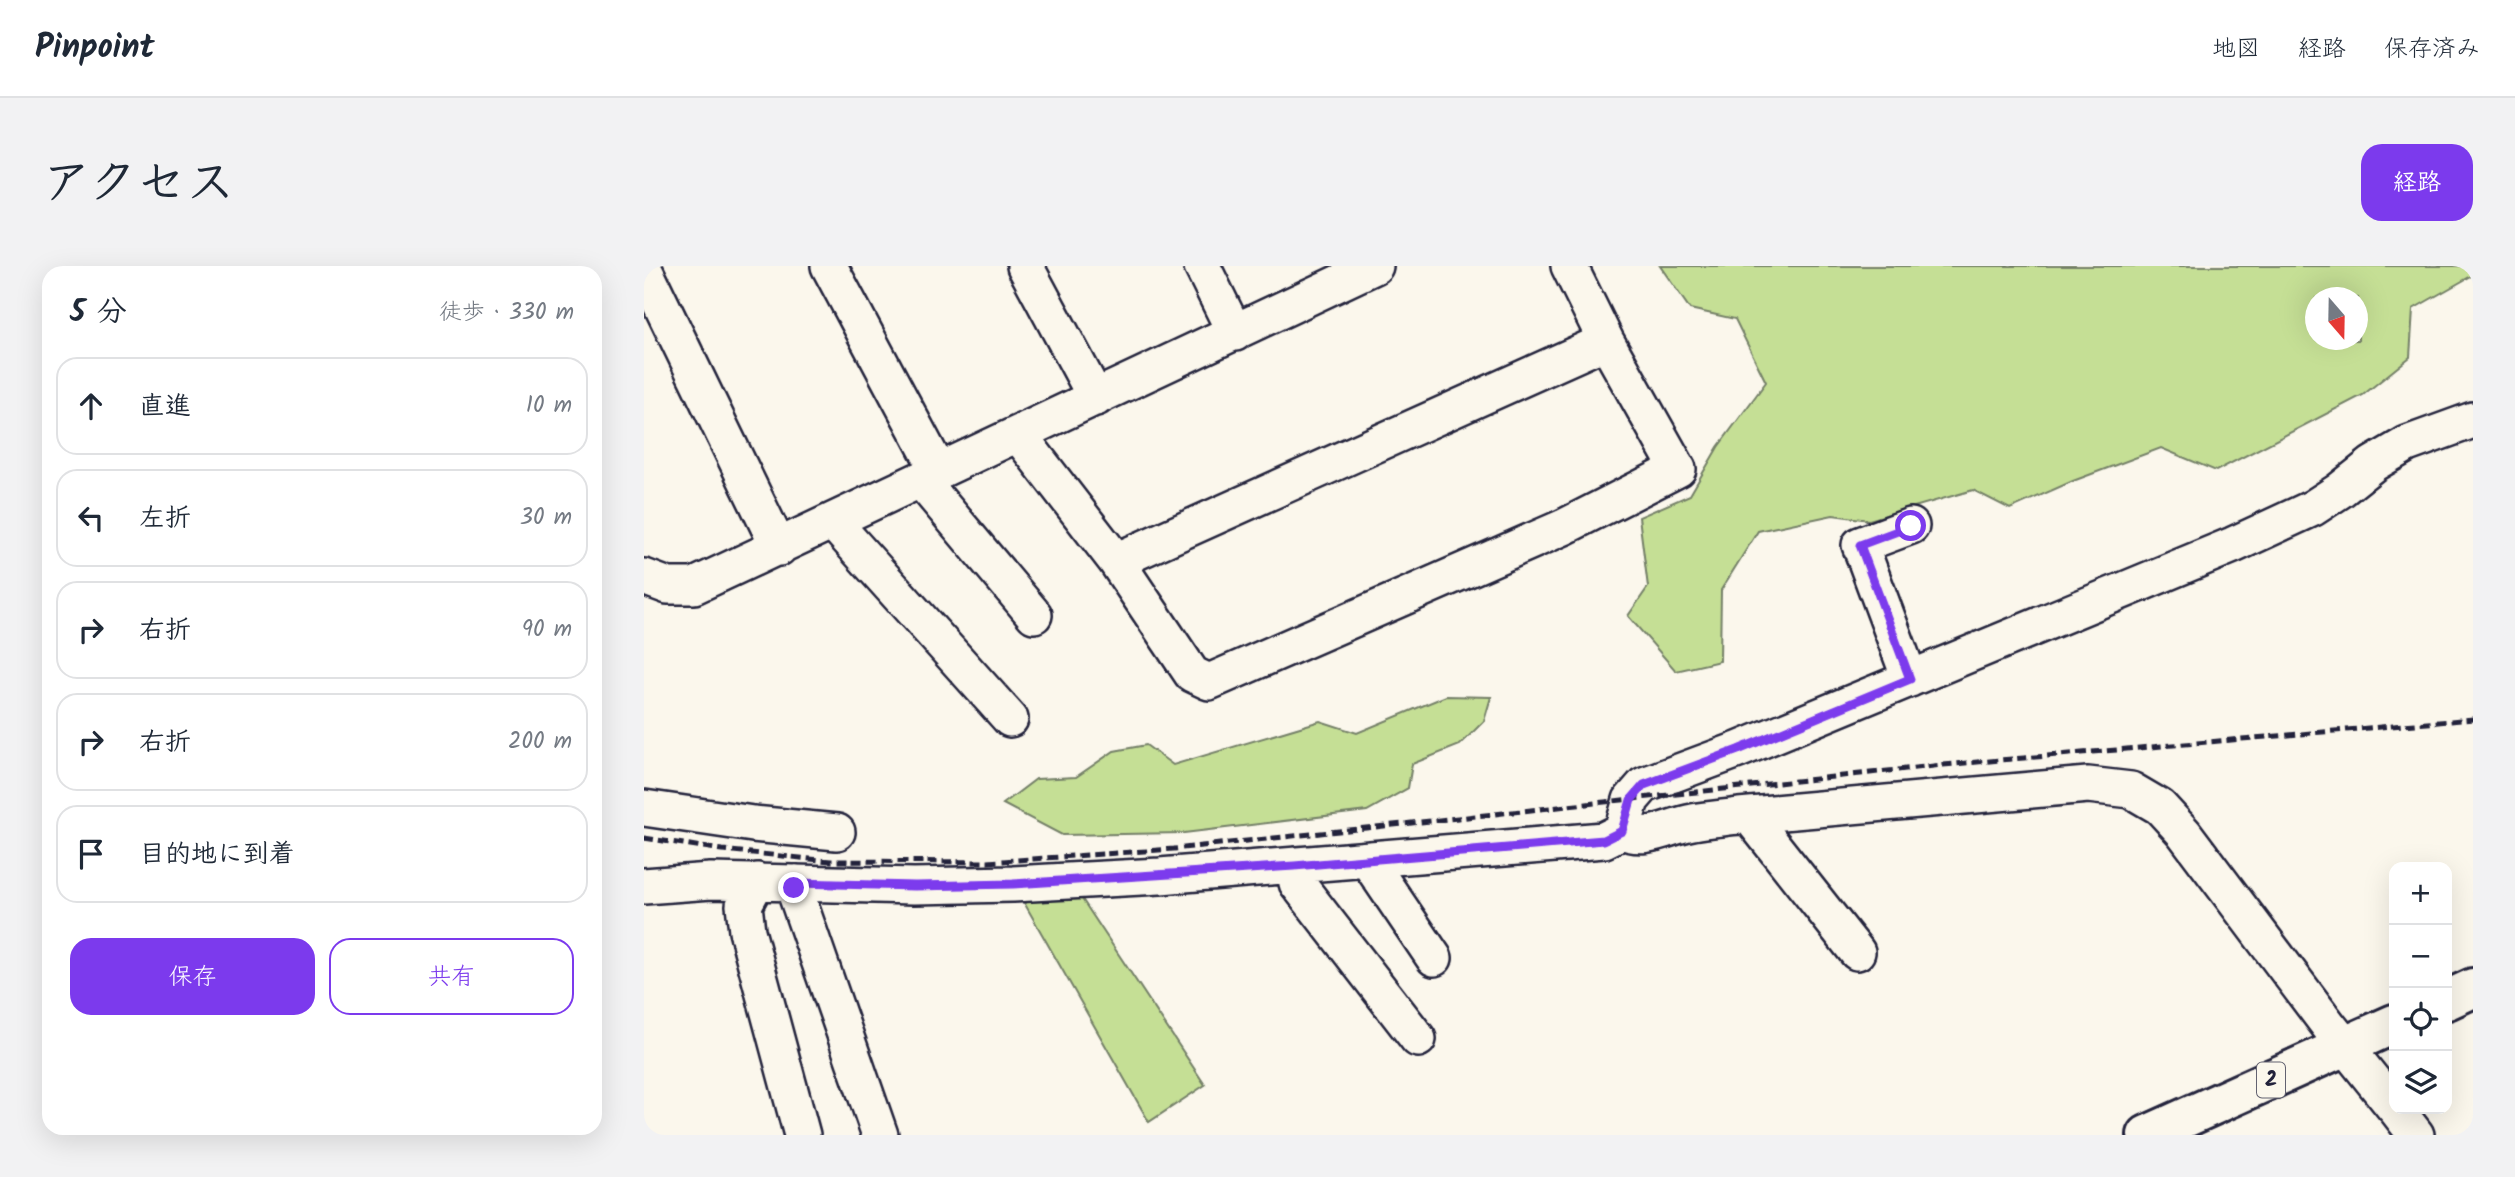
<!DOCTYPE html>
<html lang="ja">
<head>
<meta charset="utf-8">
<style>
  :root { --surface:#fff; --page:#f2f2f3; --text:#1f2937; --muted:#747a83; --line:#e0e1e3; --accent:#7c3aed }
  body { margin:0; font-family:Kalam,"Klee One",sans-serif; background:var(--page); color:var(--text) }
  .controls { position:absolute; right:21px; bottom:21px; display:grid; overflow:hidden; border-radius:14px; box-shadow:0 7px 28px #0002 }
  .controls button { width:63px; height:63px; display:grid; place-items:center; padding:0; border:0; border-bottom:2px solid var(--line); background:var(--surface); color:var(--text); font:35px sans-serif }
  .compass { position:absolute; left:1661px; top:21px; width:63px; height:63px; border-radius:50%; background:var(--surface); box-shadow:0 7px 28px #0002; rotate:160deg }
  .stop { position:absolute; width:21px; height:21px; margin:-16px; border:5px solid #7c3aed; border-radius:50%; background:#fff }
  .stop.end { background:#7c3aed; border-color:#fff; box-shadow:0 2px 7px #0008 }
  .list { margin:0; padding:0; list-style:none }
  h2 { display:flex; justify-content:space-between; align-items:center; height:91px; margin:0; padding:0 28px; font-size:30px }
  h2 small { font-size:23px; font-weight:400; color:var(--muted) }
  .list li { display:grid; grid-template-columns:46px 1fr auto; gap:21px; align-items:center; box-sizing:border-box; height:98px; margin:0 14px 14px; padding:0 14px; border:2px solid var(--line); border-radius:21px }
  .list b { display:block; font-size:26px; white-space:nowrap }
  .list em { font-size:23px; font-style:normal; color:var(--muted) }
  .actions { display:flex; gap:14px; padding:21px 28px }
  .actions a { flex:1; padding:16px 0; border:2px solid var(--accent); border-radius:21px; text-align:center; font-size:24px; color:var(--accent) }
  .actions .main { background:var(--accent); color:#fff }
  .icon { flex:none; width:38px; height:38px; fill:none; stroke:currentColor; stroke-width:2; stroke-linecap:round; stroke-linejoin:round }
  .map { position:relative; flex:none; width:1829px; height:869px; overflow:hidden; border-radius:21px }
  header { display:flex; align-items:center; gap:42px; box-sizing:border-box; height:98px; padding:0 35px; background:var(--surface); border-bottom:2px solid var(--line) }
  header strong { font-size:33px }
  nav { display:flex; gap:38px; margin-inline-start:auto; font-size:24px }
  .intro { display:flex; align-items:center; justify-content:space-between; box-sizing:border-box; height:168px; padding:0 42px }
  h1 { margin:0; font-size:49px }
  .button { padding:18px 32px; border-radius:21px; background:var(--accent); color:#fff; font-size:24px; font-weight:700 }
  main { display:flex; gap:42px; padding:0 42px }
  aside { flex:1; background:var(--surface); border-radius:21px; box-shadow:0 7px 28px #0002 }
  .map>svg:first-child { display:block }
  .green { fill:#c5df95; stroke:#748068; stroke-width:2; fill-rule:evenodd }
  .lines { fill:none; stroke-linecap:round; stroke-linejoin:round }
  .minor-casing { stroke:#22223b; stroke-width:40 }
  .highway-casing { stroke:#22223b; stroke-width:44 }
  .minor { stroke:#fbf7ec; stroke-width:35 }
  .highway { stroke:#fbf7ec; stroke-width:38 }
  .rail { stroke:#22223b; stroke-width:5; stroke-dasharray:10 5; stroke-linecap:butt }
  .route { stroke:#7c3aed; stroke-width:9 }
  .labels { text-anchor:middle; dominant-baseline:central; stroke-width:5; stroke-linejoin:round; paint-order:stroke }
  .shield { fill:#fbf7ec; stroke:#636270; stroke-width:2 }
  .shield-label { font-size:21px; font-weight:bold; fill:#22223b }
</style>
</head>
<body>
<header>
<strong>Pinpoint</strong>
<nav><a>地図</a><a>経路</a><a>保存済み</a></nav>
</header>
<div class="intro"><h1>アクセス</h1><a class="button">経路</a></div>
<main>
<aside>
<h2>5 分<small>徒歩 · 330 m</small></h2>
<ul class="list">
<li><svg class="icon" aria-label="ahead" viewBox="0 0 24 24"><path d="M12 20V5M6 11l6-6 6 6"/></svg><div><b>直進</b></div><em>10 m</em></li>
<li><svg class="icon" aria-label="left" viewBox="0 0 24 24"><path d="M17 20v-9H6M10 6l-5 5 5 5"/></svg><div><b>左折</b></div><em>30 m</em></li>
<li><svg class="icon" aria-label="right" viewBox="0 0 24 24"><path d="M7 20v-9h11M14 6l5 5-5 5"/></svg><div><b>右折</b></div><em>90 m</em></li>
<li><svg class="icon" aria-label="right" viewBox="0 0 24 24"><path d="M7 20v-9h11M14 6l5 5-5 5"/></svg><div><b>右折</b></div><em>200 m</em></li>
<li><svg class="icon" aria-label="arrive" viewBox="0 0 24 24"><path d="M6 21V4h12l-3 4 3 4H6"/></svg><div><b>目的地に到着</b></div></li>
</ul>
<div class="actions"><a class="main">保存</a><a>共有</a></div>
</aside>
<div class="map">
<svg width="1829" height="869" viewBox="0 0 1829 869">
  <rect width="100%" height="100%" fill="#fbf7ec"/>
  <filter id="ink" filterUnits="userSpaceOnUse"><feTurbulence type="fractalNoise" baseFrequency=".0143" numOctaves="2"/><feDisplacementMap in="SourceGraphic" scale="14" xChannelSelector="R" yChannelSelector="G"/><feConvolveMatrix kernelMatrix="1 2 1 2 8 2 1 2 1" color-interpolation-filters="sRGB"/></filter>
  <g filter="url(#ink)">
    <path class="green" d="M1016,0H1829V9L1769,43L1766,91L1719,129L1572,205L1517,182L1429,215L1366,243L1329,224L1225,254L1189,249L1114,265L1077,324L1076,395L1032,405L984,350L1004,321L995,251L1046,229L1074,181L1122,116L1091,53L1046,43ZM1672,32H1714V74H1672Z
      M802,430L847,431L840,455L816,479L768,498L764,522L723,545L540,567L418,569L359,538L392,513L432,511L470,485L502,479L529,499L676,455L713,467Z
      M432,624L561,819L505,856L374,626Z"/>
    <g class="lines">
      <defs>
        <path id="minor" d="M185,0L295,206
          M381,0L452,132
          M558,0L591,67
          M0,3L135,282
          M374,168L472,295L548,408L565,416L920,261L1034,203L962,75L925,0
          M281,212L286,225L390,349
          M189,256L366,453
          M472,295L962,75
          M0,311L24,320H50L731,0
          M1266,413L1216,279L1267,260
          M0,542L109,558L193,566
          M1109,549L1112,558L1213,686
          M978,565C1003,576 1024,560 1049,556C1064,553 1080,552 1095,550L1444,519L1487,524L1516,541L1540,567L1685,760L1750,841
          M730,593L729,602L790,692
          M650,600L653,617L774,773
          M113,615L100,639L103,665L158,869
          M152,617L150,622L236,869
          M0,620L67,615L270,620L369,618L516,610L960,574L978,565L987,534L1000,519L1094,484L1589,279L1669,242L1695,225L1729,198L1763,178L1829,154
          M1752,843L1772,869"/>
        <path id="highway" d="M1803,734L1829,722
          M1503,869L1750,758"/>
      </defs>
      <use href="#minor" class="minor-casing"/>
      <use href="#highway" class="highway-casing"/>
      <use href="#minor" class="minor"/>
      <use href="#highway" class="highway"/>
      <path class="rail" d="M0,572L78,584L187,595L344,596L530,583L1299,499L1829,453"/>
    </g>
  </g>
  <g class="lines" filter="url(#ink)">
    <path class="route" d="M150,622L152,617L271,620L369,618L650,600L960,574L978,565L987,534L1000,519L1094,484L1266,413L1216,279L1267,260"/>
  </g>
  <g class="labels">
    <rect class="shield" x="1613" y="796.5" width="28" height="35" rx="5"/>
    <g class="shield-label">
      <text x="1627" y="814">2</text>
    </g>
  </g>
</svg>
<div class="controls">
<button>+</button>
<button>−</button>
<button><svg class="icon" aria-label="locate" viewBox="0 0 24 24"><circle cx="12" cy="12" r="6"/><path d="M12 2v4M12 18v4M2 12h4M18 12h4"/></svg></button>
<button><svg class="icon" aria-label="layers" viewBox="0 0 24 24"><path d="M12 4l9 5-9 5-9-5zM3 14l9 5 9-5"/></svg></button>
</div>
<svg class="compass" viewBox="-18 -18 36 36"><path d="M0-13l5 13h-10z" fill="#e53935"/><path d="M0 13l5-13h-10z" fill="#747a83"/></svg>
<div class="stop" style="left:1267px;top:260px"></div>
<div class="stop end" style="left:150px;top:622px"></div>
</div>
</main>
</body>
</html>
